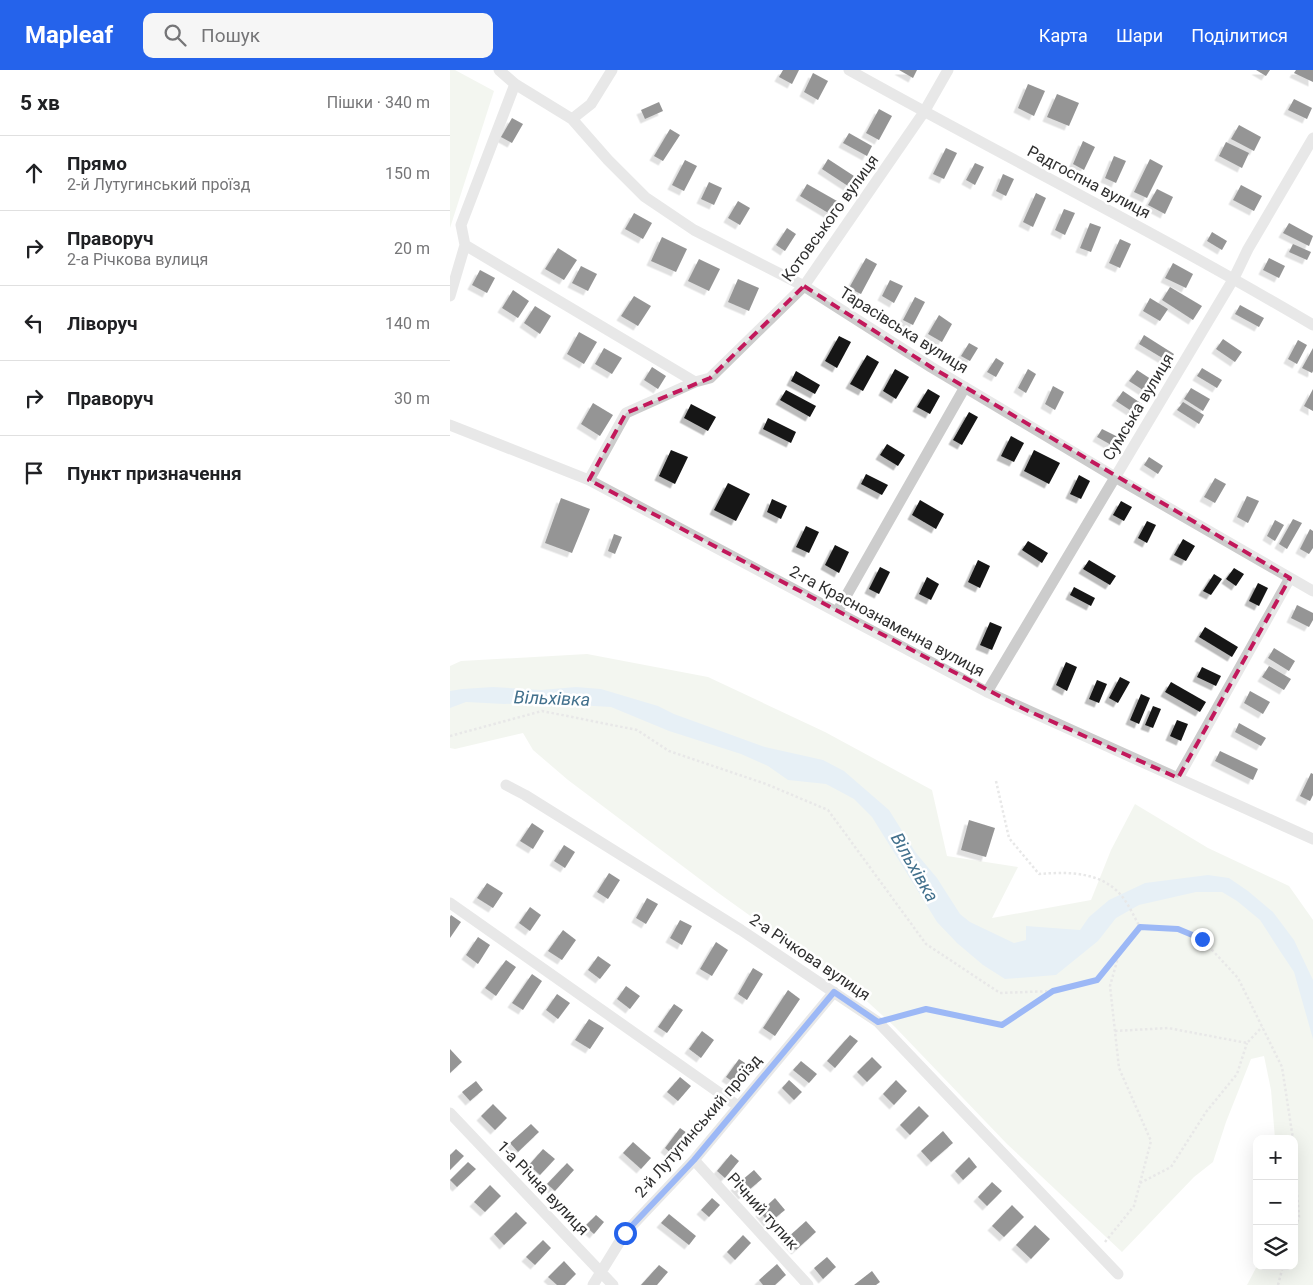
<!DOCTYPE html>
<html lang="uk">
<head>
<meta charset="utf-8">
<style>
  :root { --surface:#fff; --page:#f6f6f6; --text:#202124; --muted:#757577; --line:#e0e0e0; --accent:#2563eb }
  body { margin:0; font-family:Roboto,sans-serif; background:var(--page); color:var(--text) }
  .controls { position:absolute; right:15px; bottom:15px; display:grid; overflow:hidden; border-radius:10px; box-shadow:0 5px 20px #0002 }
  .controls button { width:45px; height:45px; display:grid; place-items:center; padding:0; border:0; border-bottom:1px solid var(--line); background:var(--surface); color:var(--text); font:25px sans-serif }
  .stop { position:absolute; width:15px; height:15px; margin:-11px; border:4px solid #2563eb; border-radius:50%; background:#fff }
  .stop.end { background:#2563eb; border-color:#fff; box-shadow:0 1px 5px #0008 }
  .list { margin:0; padding:0; list-style:none }
  h2 { display:flex; justify-content:space-between; align-items:center; height:65px; margin:0; padding:0 20px; font-size:21px }
  h2 small { font-size:16px; font-weight:400; color:var(--muted) }
  .list li { display:grid; grid-template-columns:32px 1fr auto; gap:15px; align-items:center; box-sizing:border-box; height:75px; padding:0 20px; border-top:1px solid var(--line) }
  .list b { display:block; font-size:19px; white-space:nowrap }
  .list p { margin:0; font-size:16px; white-space:nowrap; color:var(--muted) }
  .list em { font-size:16px; font-style:normal; color:var(--muted) }
  .icon { flex:none; width:28px; height:28px; fill:none; stroke:currentColor; stroke-width:2; stroke-linecap:round; stroke-linejoin:round }
  .map { position:relative; flex:none; width:863px; height:1215px; overflow:hidden }
  header { display:flex; align-items:center; gap:30px; box-sizing:border-box; height:70px; padding:0 25px; background:var(--accent); color:#fff }
  header strong { font-size:24px }
  nav { display:flex; gap:28px; margin-inline-start:auto; font-size:18px }
  .search { width:350px; height:45px; background:var(--page); display:flex; align-items:center; gap:12px; box-sizing:border-box; padding:0 18px; border-radius:10px; color:var(--muted); font-size:19px }
  main { display:flex }
  aside { flex:1; background:var(--surface) }
  .map>svg:first-child { display:block }
  .green { fill:#e5ebde }
  .water { fill:#cbdeea }
  .building { fill:#161616; filter:url(#shadow) }
  .lines { fill:none; stroke-linecap:round; stroke-linejoin:round }
  .path { stroke:#ccc; stroke-width:2.5; stroke-dasharray:2.5 2.5; stroke-linecap:butt }
  .street { stroke:#ccc; stroke-width:11 }
  .route { stroke:#2563eb; stroke-width:6 }
  .marked { fill:none; stroke:#c2185b; stroke-width:4; stroke-dasharray:10 6; stroke-linejoin:round }
  .labels { text-anchor:middle; dominant-baseline:central; stroke-width:5; stroke-linejoin:round; paint-order:stroke }
  .street-label { font-size:16px; fill:#2f2f2f; stroke:#fff }
  .water-label { font-size:18px; font-style:italic; fill:#42708c; stroke:#fff }
</style>
</head>
<body>
<header>
<strong>Mapleaf</strong>
<div class="search"><svg class="icon" aria-label="search" viewBox="0 0 24 24"><circle cx="10" cy="10" r="6"/><path d="M15 15l6 6"/></svg>Пошук</div>
<nav><a>Карта</a><a>Шари</a><a>Поділитися</a></nav>
</header>
<main>
<aside>
<h2>5 хв<small>Пішки · 340 m</small></h2>
<ul class="list">
<li><svg class="icon" aria-label="ahead" viewBox="0 0 24 24"><path d="M12 20V5M6 11l6-6 6 6"/></svg><div><b>Прямо</b><p>2-й Лутугинський проїзд</p></div><em>150 m</em></li>
<li><svg class="icon" aria-label="right" viewBox="0 0 24 24"><path d="M7 20v-9h11M14 6l5 5-5 5"/></svg><div><b>Праворуч</b><p>2-а Річкова вулиця</p></div><em>20 m</em></li>
<li><svg class="icon" aria-label="left" viewBox="0 0 24 24"><path d="M17 20v-9H6M10 6l-5 5 5 5"/></svg><div><b>Ліворуч</b></div><em>140 m</em></li>
<li><svg class="icon" aria-label="right" viewBox="0 0 24 24"><path d="M7 20v-9h11M14 6l5 5-5 5"/></svg><div><b>Праворуч</b></div><em>30 m</em></li>
<li><svg class="icon" aria-label="arrive" viewBox="0 0 24 24"><path d="M6 21V4h12l-3 4 3 4H6"/></svg><div><b>Пункт призначення</b></div></li>
</ul>
</aside>
<div class="map">
<svg width="863" height="1215" viewBox="0 0 863 1215">
  <defs>
    <filter id="shadow"><feDropShadow dx="-4.5" dy="4.5" stdDeviation="0" flood-color="#0004"/></filter>
  </defs>
  <rect width="100%" height="100%" fill="#fff"/>
  <path class="green" d="M0,0H5L44,21L0,158Z
    M137,584L258,607L375,662L482,720L497,786L568,797L542,848L641,830L661,780L685,734L758,778L839,816L863,850V1215H797L807,1196H844V1069H825L821,1020L814,986L801,989L776,1052L763,1092L744,1107L672,1182L557,1074L445,957L408,923L267,822L118,710L83,680L73,663L5,679L0,678V596L11,591Z"/>
  <path class="water" d="M43,617L91,620L126,617L151,619L208,636L224,644L315,677L373,690L394,701L439,740L466,783L487,808L510,844L520,852L564,873L576,870V856L630,860L639,847L659,830L695,813L758,805L779,808L798,821L823,842L844,870L863,910V969L844,902L830,881L810,850L787,831L772,822H746L689,835L666,848L648,871L606,905L555,909L533,895L507,873L487,852L422,747L404,729L376,714L338,710L318,696L291,684L219,661L161,637L92,633L54,634L16,632L0,638V621L12,619Z"/>
  <path class="building" d="M333,0H349L342,14L329,7Z
    M449,0H467L463,8Z
    M806,0H820L816,6Z
    M846,0H863V12L844,3Z
    M363,3L378,11L368,30L354,22Z
    M578,14L595,21L584,46L568,38Z
    M607,24L629,33L619,56L597,47Z
    M844,29L862,38L857,49L838,40Z
    M209,32L213,41L195,49L191,40Z
    M429,39L442,46L429,70L416,63Z
    M62,48L73,54L62,73L51,67Z
    M789,55L811,67L804,81L781,69Z
    M220,59L230,65L213,91L204,86Z
    M399,63L422,76L417,86L393,73Z
    M633,71L645,77L634,100L623,94Z
    M776,72L799,83L792,98L769,86Z
    M496,78L507,83L494,109L483,104Z
    M664,86L676,91L666,113L655,108Z
    M378,89L404,106L398,116L372,99Z
    M700,89L713,96L697,128L684,122Z
    M235,90L247,96L234,121L222,115Z
    M525,93L534,97L525,115L516,110Z
    M553,104L564,109L556,126L546,121Z
    M259,112L272,118L264,135L251,129Z
    M357,114L387,131L380,144L350,126Z
    M791,115L812,126L804,141L783,130Z
    M707,119L723,127L715,144L698,135Z
    M586,123L596,128L583,157L573,152Z
    M288,131L300,138L290,155L278,148Z
    M614,139L625,143L615,165L605,160Z
    M184,143L202,153L193,169L175,159Z
    M640,153L651,157L641,182L630,178Z
    M839,153L863,166L859,176L833,163Z
    M337,158L346,164L335,181L326,175Z
    M762,162L777,171L772,180L757,171Z
    M212,167L237,179L226,202L201,191Z
    M670,169L681,174L670,198L659,193Z
    M843,174L861,182L857,190L839,182Z
    M108,178L127,190L114,210L95,199Z
    M416,188L427,194L411,224L399,218Z
    M819,188L835,196L829,208L813,200Z
    M249,189L270,199L259,221L238,211Z
    M723,193L743,204L736,218L715,208Z
    M131,196L147,204L138,221L122,213Z
    M30,200L45,208L37,223L22,215Z
    M288,209L309,218L299,241L278,232Z
    M440,210L453,216L444,233L432,226Z
    M720,217L752,236L743,250L712,230Z
    M63,220L79,231L68,248L52,238Z
    M184,226L201,236L188,256L171,246Z
    M465,227L475,232L463,255L453,250Z
    M700,228L718,239L710,251L693,241Z
    M790,235L814,248L809,257L785,244Z
    M85,236L101,246L90,264L74,253Z
    M489,245L502,254L492,272L478,264Z
    M129,262L147,272L134,294L117,284Z
    M694,265L724,284L719,292L689,274Z
    M389,266L401,272L387,298L375,291Z
    M773,269L792,282L785,292L766,279Z
    M848,270L857,275L847,294L838,289Z
    M519,273L528,278L520,291L511,286Z
    M154,278L172,288L162,304L145,294Z
    M863,278V301L862,303L852,298Z
    M417,285L429,292L413,321L400,314Z
    M546,288L554,293L546,307L537,302Z
    M202,297L216,306L208,319L194,310Z
    M752,298L772,310L767,318L747,306Z
    M445,299L459,307L446,329L433,321Z
    M578,299L586,304L576,323L568,318Z
    M687,300L707,313L699,324L679,311Z
    M346,301L370,315L365,324L341,311Z
    M603,316L614,322L605,340L595,334Z
    M741,318L760,329L753,341L734,329Z
    M478,319L490,326L480,344L467,337Z
    M863,319V341L854,336Z
    M336,320L366,336L360,347L330,330Z
    M673,321L692,334L686,344L666,331Z
    M733,332L754,345L749,354L727,340Z
    M143,333L163,345L150,366L131,354Z
    M241,334L266,347L258,361L234,348Z
    M519,342L528,347L512,375L503,370Z
    M318,348L346,362L341,373L313,359Z
    M652,359L668,367L663,376L647,367Z
    M561,366L574,373L564,392L551,386Z
    M437,374L455,385L448,396L430,385Z
    M221,380L238,387L225,414L209,406Z
    M584,380L610,393L599,414L574,401Z
    M699,387L713,396L708,404L694,395Z
    M416,404L438,415L432,425L411,414Z
    M629,405L640,411L631,429L620,424Z
    M765,408L776,414L765,433L754,427Z
    M278,413L300,424L286,451L264,440Z
    M797,426L809,431L798,453L787,447Z
    M111,428L140,439L122,483L95,473Z
    M322,429L337,436L331,449L317,442Z
    M470,430L494,444L486,459L462,445Z
    M671,431L682,437L674,451L663,445Z
    M843,449L852,453L837,479L829,474Z
    M825,450L834,455L825,471L817,466Z
    M697,451L706,455L697,473L688,468Z
    M356,456L369,462L359,483L346,477Z
    M860,459L863,461V478L859,484L850,479Z
    M164,464L172,467L165,484L158,481Z
    M733,469L745,476L736,491L724,485Z
    M578,471L598,483L592,493L572,480Z
    M385,475L399,482L389,503L375,495Z
    M528,490L540,496L530,518L518,512Z
    M639,490L666,506L660,515L633,499Z
    M430,497L440,502L429,524L419,519Z
    M784,498L794,504L786,516L776,509Z
    M764,504L772,509L761,525L753,521Z
    M477,507L489,514L481,530L469,524Z
    M808,513L818,518L809,536L799,531Z
    M624,517L645,528L641,536L620,525Z
    M847,535L863,543V550L859,557L841,548Z
    M540,552L552,557L542,580L530,575Z
    M755,557L788,577L782,587L749,567Z
    M824,578L845,591L839,601L818,588Z
    M616,592L627,597L617,621L606,615Z
    M819,596L841,609L834,620L812,607Z
    M752,597L771,606L766,616L747,607Z
    M670,607L680,612L668,633L659,628Z
    M647,610L657,614L649,633L639,629Z
    M721,612L756,632L750,642L715,622Z
    M800,621L820,632L813,644L794,633Z
    M691,624L700,628L689,654L680,650Z
    M703,636L711,639L703,658L695,655Z
    M727,650L738,654L731,671L720,666Z
    M789,653L816,668L811,676L785,662Z
    M770,681L808,699L803,710L765,691Z
    M861,703L863,704V725L860,731L850,726Z
    M519,750L545,758L536,787L511,780Z
    M82,753L94,761L83,779L70,771Z
    M114,775L125,782L115,798L104,791Z
    M159,803L170,810L158,829L147,822Z
    M37,813L53,823L43,838L27,828Z
    M197,828L208,834L196,854L186,848Z
    M80,837L91,845L80,861L69,853Z
    M1,845L11,852L0,868V847Z
    M230,850L242,856L232,875L220,868Z
    M113,860L126,870L112,890L98,881Z
    M28,867L40,875L28,894L16,885Z
    M266,872L278,880L262,906L250,899Z
    M148,886L161,895L150,909L138,900Z
    M56,890L66,897L46,926L35,918Z
    M303,898L313,904L297,930L288,924Z
    M82,904L92,911L73,940L62,933Z
    M176,916L190,926L180,939L167,929Z
    M338,920L350,929L325,966L313,958Z
    M107,924L120,933L108,949L96,940Z
    M224,934L233,940L217,963L208,957Z
    M139,949L154,958L140,979L125,970Z
    M252,961L264,970L251,988L239,979Z
    M400,965L408,971L385,998L377,991Z
    M0,979L12,992L0,1003Z
    M422,987L432,997L417,1012L407,1002Z
    M289,989L301,997L288,1015L276,1007Z
    M351,991L367,1004L359,1013L343,1000Z
    M230,1007L241,1016L228,1031L217,1022Z
    M339,1010L352,1022L344,1030L332,1018Z
    M446,1010L457,1021L444,1035L433,1024Z
    M26,1011L33,1020L20,1031L12,1022Z
    M43,1034L57,1048L45,1060L31,1046Z
    M469,1036L479,1046L460,1065L450,1055Z
    M81,1054L89,1062L68,1082L60,1073Z
    M230,1058L244,1068L228,1089L215,1078Z
    M493,1061L503,1073L481,1092L471,1081Z
    M183,1072L201,1088L191,1099L173,1083Z
    M6,1079L14,1086L0,1100V1085Z
    M93,1079L105,1089L90,1105L79,1095Z
    M281,1084L289,1091L275,1108L267,1101Z
    M519,1087L527,1097L513,1110L505,1101Z
    M18,1092L26,1099L7,1117L0,1110Z
    M117,1093L124,1100L105,1121L97,1114Z
    M304,1100L312,1109L293,1125L285,1116Z
    M542,1112L552,1121L537,1136L528,1127Z
    M40,1115L51,1126L35,1142L24,1132Z
    M262,1128L270,1135L259,1147L251,1140Z
    M325,1128L335,1140L319,1153L310,1142Z
    M562,1135L574,1147L554,1167L542,1156Z
    M66,1142L77,1153L54,1175L44,1164Z
    M219,1144L246,1166L239,1175L211,1153Z
    M146,1145L154,1152L144,1164L135,1156Z
    M356,1151L366,1162L346,1180L336,1169Z
    M585,1155L600,1169L581,1189L566,1175Z
    M293,1165L301,1173L285,1190L277,1182Z
    M93,1170L101,1178L85,1195L76,1187Z
    M377,1187L386,1197L373,1209L364,1198Z
    M114,1191L126,1204L115,1215H107L98,1207Z
    M327,1194L336,1205L325,1215H313L309,1210Z
    M209,1195L218,1202L207,1215H191Z
    M422,1201L430,1212L426,1215H404Z"/>
  <g class="lines">
    <path class="path" d="M0,666L92,641L187,660L219,681L316,714L378,740L476,874L550,923L603,921L647,910L690,857L728,859L752,869L788,908L832,997L843,1069
      M546,711L559,768L589,804C615,802 646,801 667,821C677,830 683,845 690,857
      M441,948L476,939L552,955L602,922
      M665,961L718,958L797,973L812,957
      M844,1085L849,1147L844,1161
      M690,1113L721,1097L756,1042L787,1004L797,973
      M655,1172L684,1136L701,1071L669,998L660,916L669,884
      M828,1215L833,1196"/>
    <path class="street" d="M49,0L65,14L122,49L158,90L195,127L244,160L354,216L481,297L665,407L863,521
      M399,0C553,86 711,165 863,255
      M122,49L141,34L162,0
      M15,175L245,312
      M0,226L15,175L11,155L65,14
      M0,355L139,410L537,622L863,769
      M139,410L176,343L245,312L260,308L354,216L474,42L498,0
      M387,542L515,317
      M537,622L784,208L798,179L863,68
      M728,708L840,508
      M56,715L75,725L291,860L428,952L668,1204
      M0,833L288,1036
      M0,1043L163,1215
      M244,1090L358,1215
      M143,1215L175,1163L244,1090L384,922"/>
  </g>
  <g class="lines">
    <path class="route" d="M175,1163L244,1090L384,922L428,952L476,939L552,955L603,921L647,910L690,857L728,859L752,869"/>
  </g>
  <path d="M0 0H863V1215H0ZM354,216L481,297L840,508L728,708L574,639L139,410L176,343L260,308Z" fill="#fff" fill-opacity=".55" fill-rule="evenodd"/>
  <path class="marked" d="M354,216L481,297L840,508L728,708L574,639L139,410L176,343L260,308Z"/>
  <g class="labels">
    <g class="street-label">
      <text transform="translate(639 112) rotate(28)">Радгоспна вулиця</text>
      <text transform="translate(380 148) rotate(-54)">Котовського вулиця</text>
      <text transform="translate(454 260) rotate(32)">Тарасівська вулиця</text>
      <text transform="translate(688 337) rotate(-59)">Сумська вулиця</text>
      <text transform="translate(437 551) rotate(28)">2-га Краснознаменна вулиця</text>
      <text transform="translate(360 887) rotate(34)">2-а Річкова вулиця</text>
      <text transform="translate(248 1056) rotate(-49)">2-й Лутугинський проїзд</text>
      <text transform="translate(93 1118) rotate(46)">1-а Річна вулиця</text>
      <text transform="translate(313 1141) rotate(48)">Річний тупик</text>
    </g>
    <g class="water-label">
      <text transform="translate(102 628) rotate(2)">Вільхівка</text>
      <text transform="translate(465 797) rotate(60)">Вільхівка</text>
    </g>
  </g>
</svg>
<div class="controls">
<button>+</button>
<button>−</button>
<button><svg class="icon" aria-label="layers" viewBox="0 0 24 24"><path d="M12 4l9 5-9 5-9-5zM3 14l9 5 9-5"/></svg></button>
</div>
<div class="stop" style="left:175px;top:1163px"></div>
<div class="stop end" style="left:752px;top:869px"></div>
</div>
</main>
</body>
</html>
